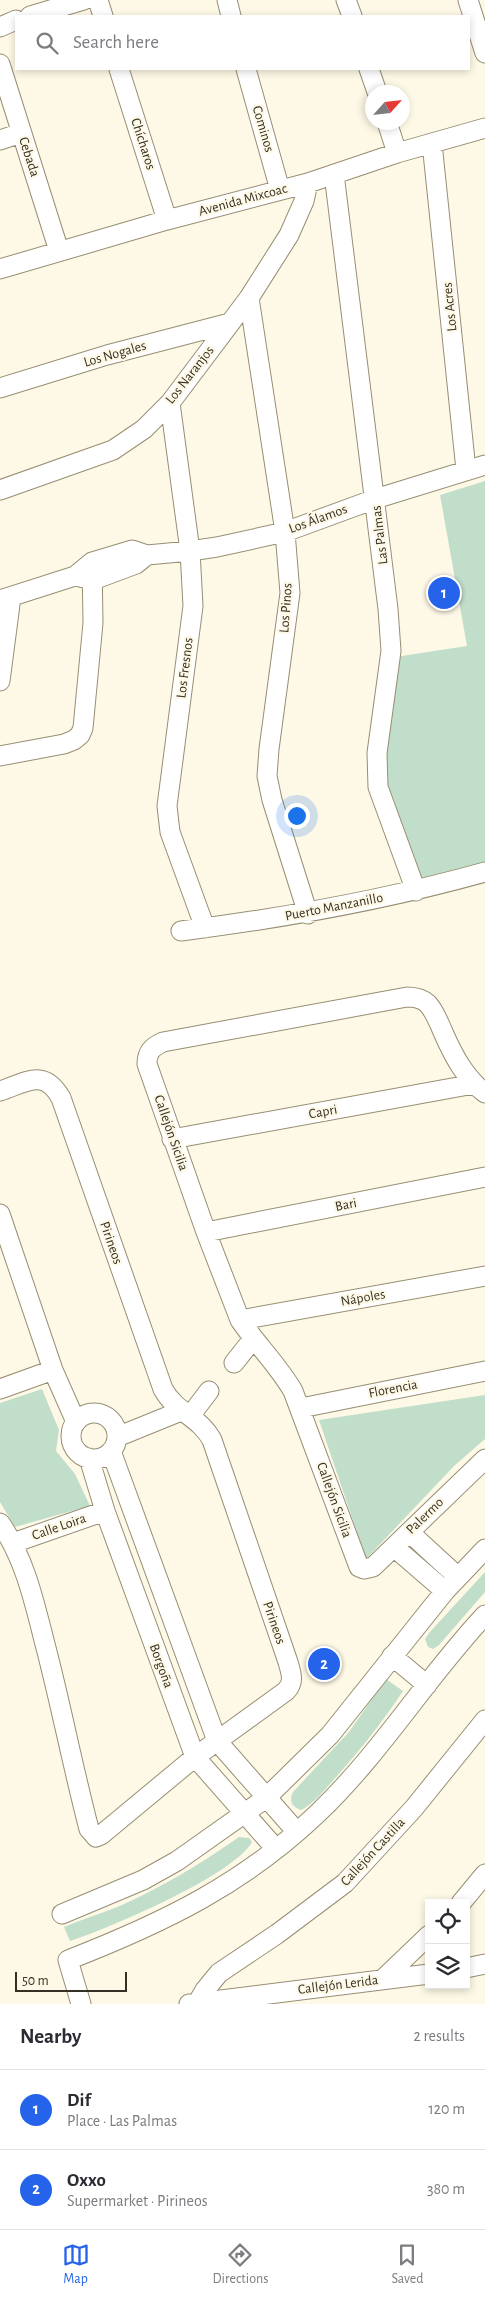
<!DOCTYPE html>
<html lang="en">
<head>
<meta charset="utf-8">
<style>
  :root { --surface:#fff; --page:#f2f2f3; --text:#2b2b33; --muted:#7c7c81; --line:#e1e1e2; --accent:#2563eb }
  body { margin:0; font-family:"Alegreya Sans",sans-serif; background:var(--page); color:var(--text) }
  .controls { position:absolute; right:15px; bottom:15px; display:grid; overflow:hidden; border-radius:0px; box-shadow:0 2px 8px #0003 }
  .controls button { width:45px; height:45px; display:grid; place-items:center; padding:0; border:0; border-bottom:1px solid var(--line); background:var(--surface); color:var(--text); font:25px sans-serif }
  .compass { position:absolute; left:365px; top:85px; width:45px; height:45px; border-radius:50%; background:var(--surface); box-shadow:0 2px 8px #0003; rotate:63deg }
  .scale { position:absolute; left:15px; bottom:12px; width:112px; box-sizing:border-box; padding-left:5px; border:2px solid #343024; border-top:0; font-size:14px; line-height:18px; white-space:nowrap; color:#343024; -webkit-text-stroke:4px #fef8e6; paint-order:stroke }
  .you { position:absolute; left:296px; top:815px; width:18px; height:18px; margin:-12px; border:4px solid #fff; border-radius:50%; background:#1a73e8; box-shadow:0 0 0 8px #1a73e833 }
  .badge { display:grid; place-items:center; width:32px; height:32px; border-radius:50%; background:var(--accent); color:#fff; font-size:16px; font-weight:700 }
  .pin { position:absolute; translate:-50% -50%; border:2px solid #fff; box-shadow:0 1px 5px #0006 }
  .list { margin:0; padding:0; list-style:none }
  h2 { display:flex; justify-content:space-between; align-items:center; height:65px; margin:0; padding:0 20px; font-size:21px }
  h2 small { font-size:16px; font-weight:400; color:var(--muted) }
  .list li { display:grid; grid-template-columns:32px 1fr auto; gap:15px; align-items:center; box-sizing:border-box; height:80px; padding:0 20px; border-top:1px solid var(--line) }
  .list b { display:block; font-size:19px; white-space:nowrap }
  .list p { margin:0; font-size:16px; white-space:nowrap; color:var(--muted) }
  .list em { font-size:16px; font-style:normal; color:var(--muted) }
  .icon { flex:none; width:28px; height:28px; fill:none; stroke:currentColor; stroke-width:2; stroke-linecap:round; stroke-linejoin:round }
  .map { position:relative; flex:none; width:485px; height:2004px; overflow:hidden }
  .search { position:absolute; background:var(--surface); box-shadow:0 2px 8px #0003; left:15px; right:15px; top:15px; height:55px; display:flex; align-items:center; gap:12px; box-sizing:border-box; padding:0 18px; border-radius:0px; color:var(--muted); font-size:19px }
  .sheet { height:225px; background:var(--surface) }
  nav { display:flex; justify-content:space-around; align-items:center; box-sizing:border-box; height:70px; border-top:1px solid var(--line); background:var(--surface); font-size:14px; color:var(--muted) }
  nav a { display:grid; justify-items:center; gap:2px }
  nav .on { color:var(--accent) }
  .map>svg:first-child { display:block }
  .green { fill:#c1deca }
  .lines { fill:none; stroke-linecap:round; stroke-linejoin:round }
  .minor-casing { stroke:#978e72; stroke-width:21 }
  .minor { stroke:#fff; stroke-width:19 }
  .labels { text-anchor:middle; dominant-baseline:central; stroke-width:4.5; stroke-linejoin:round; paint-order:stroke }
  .street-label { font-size:14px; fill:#343024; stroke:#fef8e6 }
</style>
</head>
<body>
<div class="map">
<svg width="485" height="2004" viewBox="0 0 485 2004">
  <rect width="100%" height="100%" fill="#fef8e6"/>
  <path class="green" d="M485,481V869L423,885L382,790L395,657L467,646L440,495Z
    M42,1389L59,1430L56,1451L75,1474L90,1506L15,1527L0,1502V1403Z
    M485,1395V1439L454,1466L366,1559L319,1420Z
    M485,1572V1592L439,1645L433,1649L428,1647L425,1639L429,1633Z
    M386,1679L403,1691C383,1721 361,1749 337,1776C326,1788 315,1803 301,1810C291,1806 289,1801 293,1792L349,1732Z
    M239,1837L249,1838L252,1842C234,1875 108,1929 70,1941L64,1927C83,1919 103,1913 122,1905C164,1886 202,1863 239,1837Z"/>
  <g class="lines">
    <defs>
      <path id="minor" d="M98,0L103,16
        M227,0L231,16
        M346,0L352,16
        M468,0L485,53
        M30,16L84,0
        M0,27L16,20
        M0,64L59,251
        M119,69L167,220
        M246,69L280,190
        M369,69L377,92
        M387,122L397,153
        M0,140L21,133
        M432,143L466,470
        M334,174L388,609L391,651L377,753L378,787L416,891
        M0,269L167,220L308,183L397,153L485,128
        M249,298L285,532L290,593L269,749L267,776L272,800L308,914
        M0,388L107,355L230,323
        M170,403L190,551L193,606L167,806L170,832L205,928
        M0,490L113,450L144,429L170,403L249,298L289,235L304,201L308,183
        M80,577L93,580L136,564L147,555
        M0,600L75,576L92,562L132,550L147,555L190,551L217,547L285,532L375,499L485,465
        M0,681L11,597
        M0,756L64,744L74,740L80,735L83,728L93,623L92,562
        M181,931C284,918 385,900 485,872
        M0,1091C27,1082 44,1068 61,1098L163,1389C176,1413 199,1416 212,1440L288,1662C291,1673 295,1682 286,1691L195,1757L101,1835L96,1837L89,1829C73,1768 61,1705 45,1644C34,1601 25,1559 0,1523
        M485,1093C465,1078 453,1055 443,1032C439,1023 435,1012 428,1004C422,998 415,997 407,997L163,1042C152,1047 147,1052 147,1064L206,1232L240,1320C257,1345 278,1365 293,1391L359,1567L364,1569L373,1567L485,1459
        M172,1139L474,1084
        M0,1214L53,1370L76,1422
        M206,1232L485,1177
        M240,1320L485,1276
        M234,1363L253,1339
        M0,1389L53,1370
        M301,1408L485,1371
        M71 1436a23 23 0 1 1 46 0a23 23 0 1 1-46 0Z
        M190,1416L209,1391
        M117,1437L181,1411
        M111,1451L217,1741L296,1831
        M89,1458L105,1511L195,1757L276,1849
        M409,1532L458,1577
        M13,1543L105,1511
        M394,1547L445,1591
        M392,1656L427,1685
        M461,1903L485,1874
        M62,1914L143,1880L177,1861L266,1798L330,1735L445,1591L485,1549
        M466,1968L485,1964
        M382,1980L429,1935
        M198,2002L205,1990L219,1973L277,1934L345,1883L414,1808L485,1720
        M81,2004L68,1960C163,1923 244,1884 318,1813C381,1753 426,1678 485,1615
        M189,2004L429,1974"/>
    </defs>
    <use href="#minor" class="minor-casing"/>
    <use href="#minor" class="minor"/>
  </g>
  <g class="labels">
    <g class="street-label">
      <text transform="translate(263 129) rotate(74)">Cominos</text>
      <text transform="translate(143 144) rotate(72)">Chícharos</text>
      <text transform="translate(29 157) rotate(72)">Cebada</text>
      <text transform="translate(243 200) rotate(-15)">Avenida Mixcoac</text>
      <text transform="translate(450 307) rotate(-96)">Los Acres</text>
      <text transform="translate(115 354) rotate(-16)">Los Nogales</text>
      <text transform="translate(190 375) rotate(-52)">Los Naranjos</text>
      <text transform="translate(318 519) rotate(-20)">Los Álamos</text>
      <text transform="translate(380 535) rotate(-97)">Las Palmas</text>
      <text transform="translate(286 608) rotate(-86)">Los Pinos</text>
      <text transform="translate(185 668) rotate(-83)">Los Fresnos</text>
      <text transform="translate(334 907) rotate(-11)">Puerto Manzanillo</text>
      <text transform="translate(323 1112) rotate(-10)">Capri</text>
      <text transform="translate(171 1133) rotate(71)">Callejón Sicilia</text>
      <text transform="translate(346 1205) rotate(-11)">Bari</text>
      <text transform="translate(111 1243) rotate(71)">Pirineos</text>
      <text transform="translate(363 1298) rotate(-10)">Nápoles</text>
      <text transform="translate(393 1389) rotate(-11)">Florencia</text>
      <text transform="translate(334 1500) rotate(70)">Callejón Sicilia</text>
      <text transform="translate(425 1516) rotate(-44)">Palermo</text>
      <text transform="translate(59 1527) rotate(-19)">Calle Loira</text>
      <text transform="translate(274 1623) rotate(71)">Pirineos</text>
      <text transform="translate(161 1666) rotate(70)">Borgoña</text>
      <text transform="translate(373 1852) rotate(-47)">Callejón Castilla</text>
      <text transform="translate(338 1985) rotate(-7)">Callejón Lerida</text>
    </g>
  </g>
</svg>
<div class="controls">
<button><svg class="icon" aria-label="locate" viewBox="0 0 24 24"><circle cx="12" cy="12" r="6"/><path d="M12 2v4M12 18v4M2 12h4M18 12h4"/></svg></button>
<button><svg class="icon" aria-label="layers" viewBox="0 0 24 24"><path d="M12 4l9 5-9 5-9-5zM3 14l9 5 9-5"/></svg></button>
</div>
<svg class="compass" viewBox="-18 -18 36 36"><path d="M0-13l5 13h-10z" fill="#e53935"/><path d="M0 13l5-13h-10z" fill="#7c7c81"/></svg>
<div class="scale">50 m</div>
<div class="you"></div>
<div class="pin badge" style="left:444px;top:593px">1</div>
<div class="pin badge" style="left:324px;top:1664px">2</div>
<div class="search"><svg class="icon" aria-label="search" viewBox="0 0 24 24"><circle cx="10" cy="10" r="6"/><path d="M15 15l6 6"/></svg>Search here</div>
</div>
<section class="sheet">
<h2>Nearby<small>2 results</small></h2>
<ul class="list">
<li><span class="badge">1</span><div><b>Dif</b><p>Place · Las Palmas</p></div><em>120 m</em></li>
<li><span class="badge">2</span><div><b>Oxxo</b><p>Supermarket · Pirineos</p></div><em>380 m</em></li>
</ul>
</section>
<nav>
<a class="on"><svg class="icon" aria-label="map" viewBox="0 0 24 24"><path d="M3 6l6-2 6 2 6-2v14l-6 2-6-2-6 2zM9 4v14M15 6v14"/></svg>Map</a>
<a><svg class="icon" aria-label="directions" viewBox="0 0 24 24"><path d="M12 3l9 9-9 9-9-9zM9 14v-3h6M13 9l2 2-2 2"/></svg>Directions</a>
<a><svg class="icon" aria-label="saved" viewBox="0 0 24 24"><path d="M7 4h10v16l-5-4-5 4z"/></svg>Saved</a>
</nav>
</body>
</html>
